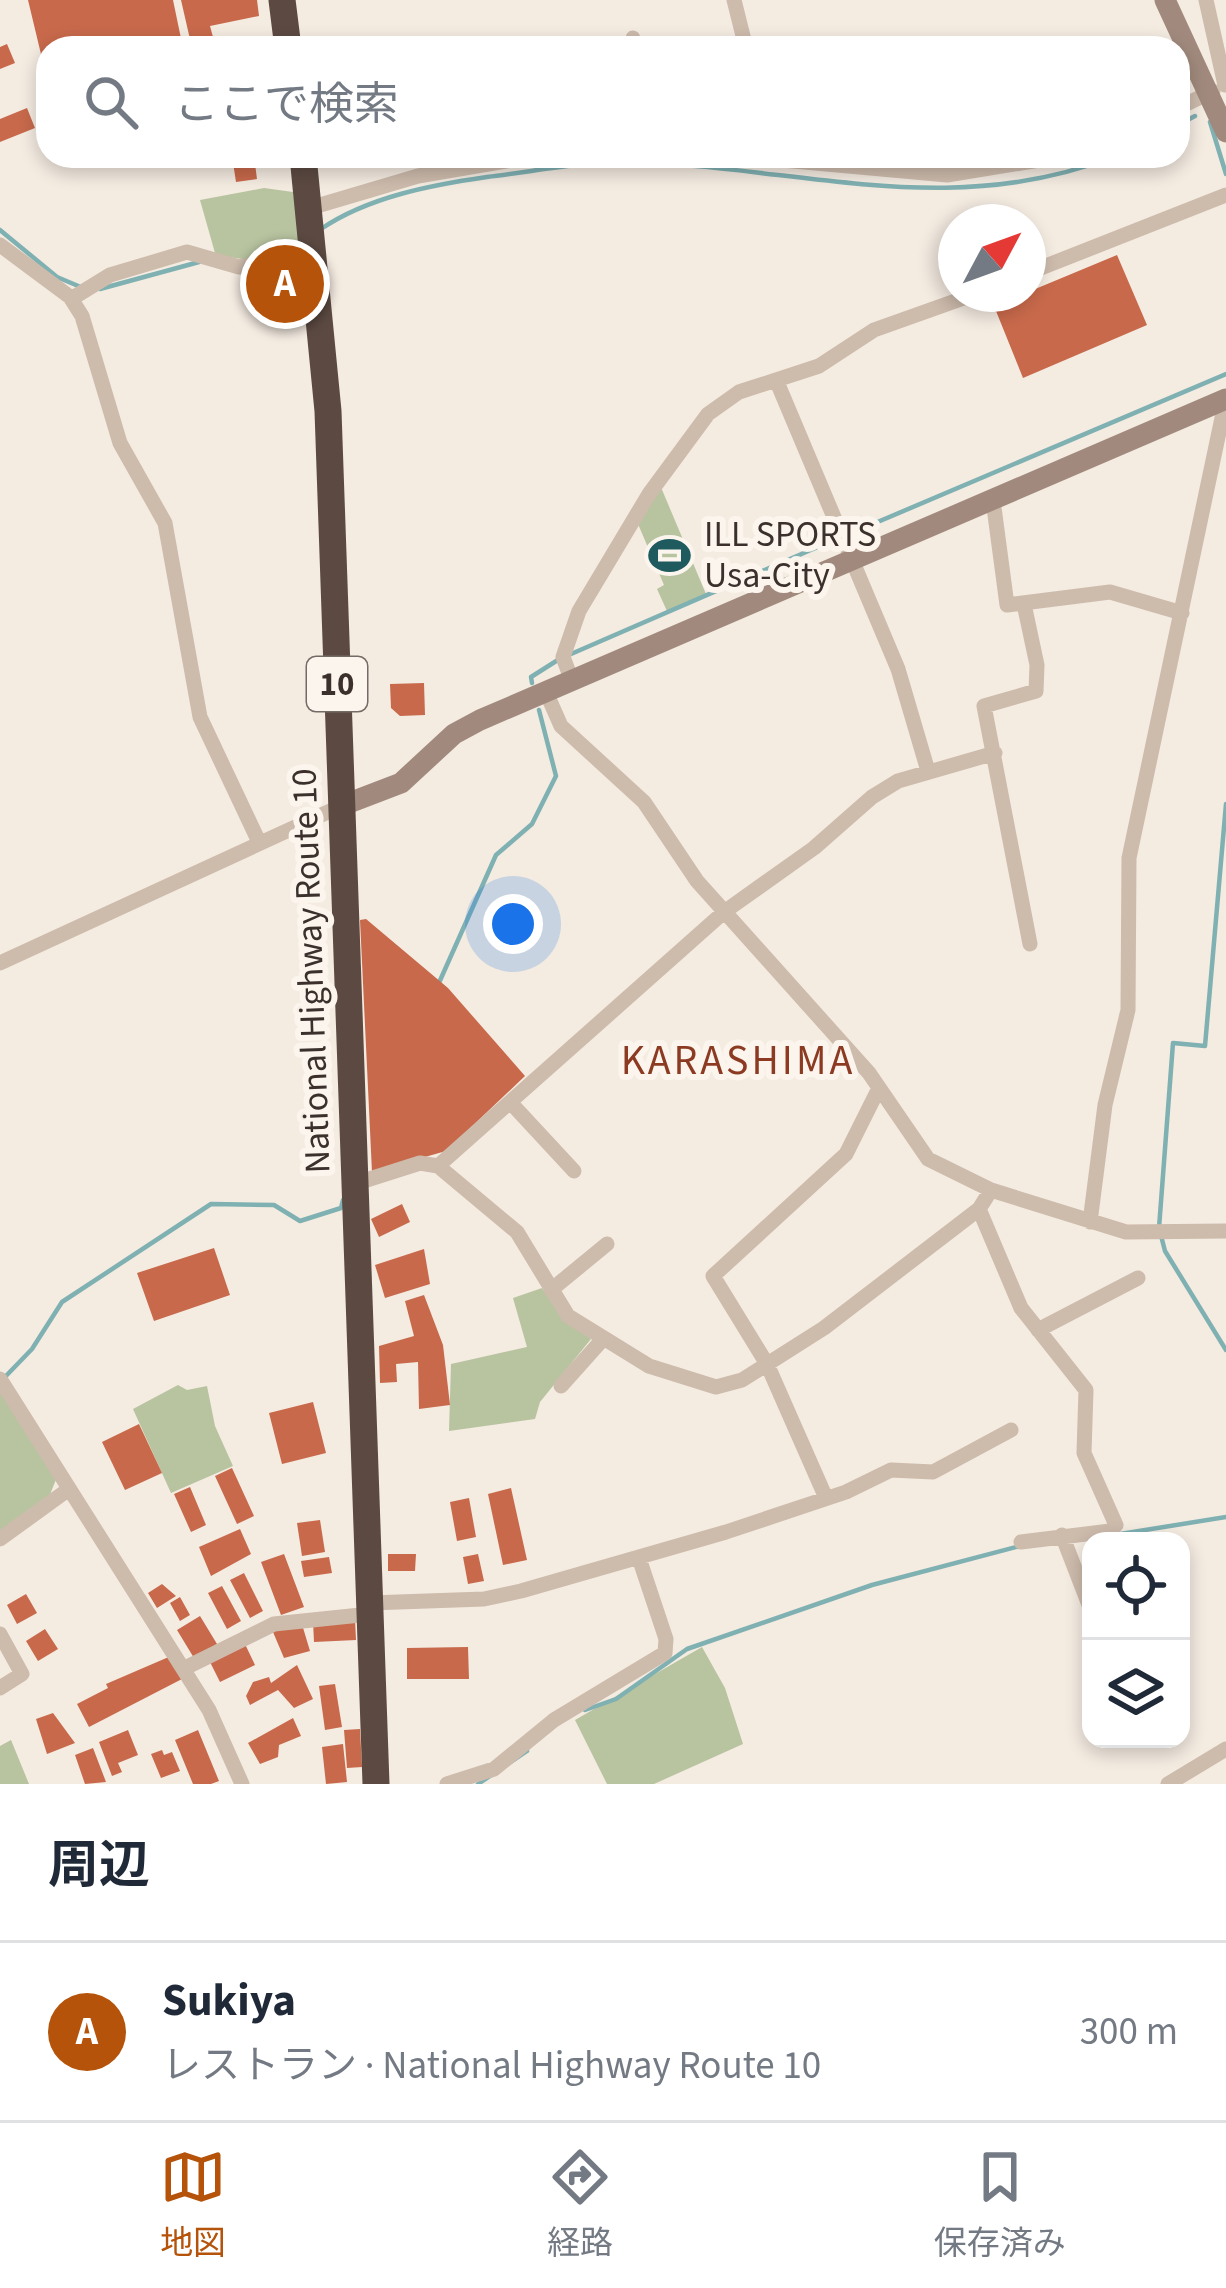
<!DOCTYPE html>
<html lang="ja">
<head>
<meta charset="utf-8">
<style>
  :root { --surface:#fff; --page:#f2f2f3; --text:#1f2937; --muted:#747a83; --line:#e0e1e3; --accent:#b45309 }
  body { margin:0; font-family:"Source Sans 3","Noto Sans JP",sans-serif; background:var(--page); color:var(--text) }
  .controls { position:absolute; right:36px; bottom:36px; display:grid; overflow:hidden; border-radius:24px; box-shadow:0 6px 18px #0003 }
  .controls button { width:108px; height:108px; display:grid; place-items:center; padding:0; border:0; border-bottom:3px solid var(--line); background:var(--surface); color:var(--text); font:60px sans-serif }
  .compass { position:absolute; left:938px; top:204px; width:108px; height:108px; border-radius:50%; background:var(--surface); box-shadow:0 6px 18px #0003; rotate:49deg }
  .you { position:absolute; left:513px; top:924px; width:42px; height:42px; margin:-30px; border:9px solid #fff; border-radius:50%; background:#1a73e8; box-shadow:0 0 0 18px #1a73e833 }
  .badge { display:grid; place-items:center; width:78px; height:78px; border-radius:50%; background:var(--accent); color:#fff; font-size:39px; font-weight:700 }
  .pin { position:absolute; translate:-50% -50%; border:6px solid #fff; box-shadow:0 3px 12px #0006 }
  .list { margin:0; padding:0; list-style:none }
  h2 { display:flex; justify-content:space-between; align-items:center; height:156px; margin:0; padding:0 48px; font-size:51px }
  h2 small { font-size:39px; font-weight:400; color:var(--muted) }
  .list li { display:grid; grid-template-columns:78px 1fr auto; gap:36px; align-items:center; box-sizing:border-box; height:180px; padding:0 48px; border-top:3px solid var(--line) }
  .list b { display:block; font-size:45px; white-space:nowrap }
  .list p { margin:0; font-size:39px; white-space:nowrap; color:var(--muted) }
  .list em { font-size:39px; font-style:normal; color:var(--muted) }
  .icon { flex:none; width:66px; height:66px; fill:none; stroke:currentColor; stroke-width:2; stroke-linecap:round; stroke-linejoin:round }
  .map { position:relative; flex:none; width:1226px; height:1784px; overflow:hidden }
  .search { position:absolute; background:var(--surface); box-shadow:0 6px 18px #0003; left:36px; right:36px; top:36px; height:132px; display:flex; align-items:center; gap:30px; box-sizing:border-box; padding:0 42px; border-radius:36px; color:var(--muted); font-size:45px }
  .sheet { height:336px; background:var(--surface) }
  nav { display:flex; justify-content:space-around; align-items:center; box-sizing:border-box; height:168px; border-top:3px solid var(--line); background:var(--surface); font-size:33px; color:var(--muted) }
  nav a { display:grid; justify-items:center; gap:6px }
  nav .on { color:var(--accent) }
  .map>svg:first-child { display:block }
  .green { fill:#b8c4a0 }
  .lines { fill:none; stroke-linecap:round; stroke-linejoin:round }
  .stream { stroke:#7fb0b2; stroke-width:4.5 }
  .building { fill:#c8694b }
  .street { stroke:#cdbbac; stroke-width:15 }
  .secondary { stroke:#a18a7d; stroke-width:21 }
  .highway { stroke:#5c4a42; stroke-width:27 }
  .labels { text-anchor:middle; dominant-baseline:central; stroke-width:12; stroke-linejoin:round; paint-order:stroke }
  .shield { fill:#fbf5ee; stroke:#756b66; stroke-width:3 }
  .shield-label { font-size:33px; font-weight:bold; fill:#3b302b }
  .poi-label { font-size:36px; fill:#3b302b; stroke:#fbf5ee; text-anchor:start }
  .street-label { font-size:36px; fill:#3b302b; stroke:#fbf5ee }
  .quarter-label { font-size:42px; letter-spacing:3px; fill:#8c3b22; stroke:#fbf5ee }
</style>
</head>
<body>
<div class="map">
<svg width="1226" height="1784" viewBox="0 0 1226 1784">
  <rect width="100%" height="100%" fill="#f4ebe1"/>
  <path class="green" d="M264,188L293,192L301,239C277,263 245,263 215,253L200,200Z
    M660,485L706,594L667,611L657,589L664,585L638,524Z
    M542,1288L563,1317L591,1339L540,1402L535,1419L449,1431L451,1364L527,1347L513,1298Z
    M178,1385L187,1390L207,1386L215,1426L233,1466L171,1493L133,1409Z
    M0,1390L57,1477L49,1497L0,1531Z
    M702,1647L725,1688L743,1744L654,1784H607L575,1720Z
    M11,1740L29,1784H0V1746Z"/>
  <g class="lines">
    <path class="stream" d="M1210,122L1226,174
      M1178,125L1195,116
      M321,229C368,197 431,185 487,177C532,172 578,162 624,162C794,165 948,222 1115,156
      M0,230L57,277L83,288
      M100,289L199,262
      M847,535L1226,374
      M571,654L836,539
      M532,683L531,677L561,658
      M1226,804L1205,1046L1173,1043L1159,1228L1165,1251L1226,1350
      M438,985L496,855L532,824L556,776L539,710
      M4,1378L32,1349L62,1302L211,1204L274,1205L300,1221L341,1208L343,1200
      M1114,1535L1226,1517
      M585,1710L616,1699L687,1649L872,1585L1020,1546
      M478,1784L527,1751"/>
  </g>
  <path class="building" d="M28,0H173L183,48H48L46,75Z
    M181,0H257L259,16L210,26L216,48H192Z
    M7,44L15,63L0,69V47Z
    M27,108L35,128L0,142V119Z
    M232,156H254L257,179L236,182Z
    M363,156H413V159L364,165Z
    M1117,255L1147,325L1023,378L994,306Z
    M300,269L305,287L269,299L265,281Z
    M424,683L425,715L400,716L391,708L390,684Z
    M366,919L448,988L525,1076L446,1151L372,1172L360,920Z
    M402,1204L410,1222L379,1237L371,1219Z
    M214,1248L230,1295L154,1321L137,1273Z
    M424,1249L430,1284L385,1298L375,1265Z
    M424,1295L443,1345L450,1405L419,1409L418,1362L396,1364L397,1382L380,1383L379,1346L414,1336L405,1301Z
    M313,1402L326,1453L282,1464L269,1413Z
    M139,1424L162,1473L125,1490L102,1442Z
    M232,1468L254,1516L237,1524L215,1476Z
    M190,1487L206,1525L191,1532L174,1494Z
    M511,1488L527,1560L503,1565L488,1494Z
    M469,1498L476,1537L457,1541L450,1502Z
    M320,1520L325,1552L302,1556L297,1523Z
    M240,1529L251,1554L211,1576L199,1547Z
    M284,1554L304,1607L281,1615L261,1562Z
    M388,1554H416L415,1571H388Z
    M478,1554L484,1581L468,1584L463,1557Z
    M329,1557L332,1573L304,1577L301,1561Z
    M244,1573L263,1611L250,1618L230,1580Z
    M162,1584L176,1596L157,1608L148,1593Z
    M222,1586L241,1621L227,1629L208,1593Z
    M26,1594L37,1613L17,1624L7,1605Z
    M180,1597L190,1615L180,1621L170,1603Z
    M200,1616L217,1644L194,1658L177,1630Z
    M355,1619L356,1640L314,1642L313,1621Z
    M301,1621L310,1651L284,1658L273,1632Z
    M45,1629L58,1649L38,1661L26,1641Z
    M244,1642L255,1665L220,1682L209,1660Z
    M468,1647L469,1679H407V1648Z
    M171,1656L182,1679L89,1727L77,1704L108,1688L106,1684Z
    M297,1665L313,1699L294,1708L278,1690L250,1705L246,1696L253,1682L269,1677L271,1683Z
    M335,1684L342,1727L325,1730L319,1686Z
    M53,1713L75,1743L47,1754L36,1719Z
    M293,1718L301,1736L279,1745L278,1757L260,1764L248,1743Z
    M360,1729L362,1767L347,1768L344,1730Z
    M128,1730L138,1755L118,1763L122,1772L112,1776L99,1742Z
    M198,1730L219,1781L211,1784H193L175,1740Z
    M343,1744L347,1782L326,1784L322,1747Z
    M93,1748L106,1782L85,1784L75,1755Z
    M162,1750L164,1755L172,1752L180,1771L161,1778L151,1754Z"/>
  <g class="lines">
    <path class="street" d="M734,0L746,48
      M1206,0L1225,85
      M633,38L634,48
      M1178,108L1213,91
      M738,156L947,175L1064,156
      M310,208L418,176L536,156
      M0,245L70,297L82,316L120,443L165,523L200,717L259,842
      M1028,273L1226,195
      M71,299L110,275L187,252L239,267L315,253
      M777,382L898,669L928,771
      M993,500L1007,605L1110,592L1182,613
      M1024,604L1037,665L1036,691L984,706L1030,944
      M572,681L563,657L579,611L649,494L708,414L739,392L819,366L874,330L975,294
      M546,692L561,726L644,802L697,881L869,1073L928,1159L991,1190L1126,1232L1226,1231
      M0,963L341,806
      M510,1102L574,1171
      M438,1166L724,912L814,848L872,797L898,781L995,753
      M354,1184L420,1163L438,1166L517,1232L568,1316L649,1366L716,1387L742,1380L824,1328L979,1209L991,1190
      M979,1209L1021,1308L1086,1390L1084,1453L1116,1525L1110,1531L1021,1542
      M1090,1222L1105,1105L1128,1010L1129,858L1226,399
      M551,1290L607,1244
      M1038,1330L1138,1278
      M0,1379L209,1710L242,1784
      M561,1386L603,1339
      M826,1498L767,1364L713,1276L846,1154L879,1088
      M1062,1535L1091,1610
      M0,1539L69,1489
      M370,1603L484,1599L521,1591L726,1532L846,1492L891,1470L933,1472L1011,1430
      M0,1634L22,1674L0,1688
      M183,1669L274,1624L370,1614
      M447,1784L494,1769L554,1720L665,1653L666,1639L639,1558
      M1168,1784L1226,1749"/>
    <path class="secondary" d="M1165,0L1226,132
      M341,806L401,783L454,734L480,720L1226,399"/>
    <path class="highway" d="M282,0L288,48
      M303,156L328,411L376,1784"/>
  </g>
  <defs>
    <symbol id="stadium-bare" viewBox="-9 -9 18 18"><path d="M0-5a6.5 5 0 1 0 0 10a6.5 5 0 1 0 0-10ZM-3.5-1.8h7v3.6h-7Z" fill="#1f5a5e" stroke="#fbf5ee" stroke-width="2.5" paint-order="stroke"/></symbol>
  </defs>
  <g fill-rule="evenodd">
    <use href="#stadium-bare" x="640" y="526" width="59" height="59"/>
  </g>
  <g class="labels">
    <rect class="shield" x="307" y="657" width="60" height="54" rx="9"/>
    <g class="shield-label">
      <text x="337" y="684">10</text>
    </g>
    <g class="poi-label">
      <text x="704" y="534">ILL SPORTS<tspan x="704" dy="41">Usa-City</tspan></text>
    </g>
    <g class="street-label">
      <text transform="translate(311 971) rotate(-92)">National Highway Route 10</text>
    </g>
    <g class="quarter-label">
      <text x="738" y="1061">KARASHIMA</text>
    </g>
  </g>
</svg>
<div class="controls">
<button><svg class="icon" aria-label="locate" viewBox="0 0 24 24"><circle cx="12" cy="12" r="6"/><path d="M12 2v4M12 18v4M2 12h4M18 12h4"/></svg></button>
<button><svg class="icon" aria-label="layers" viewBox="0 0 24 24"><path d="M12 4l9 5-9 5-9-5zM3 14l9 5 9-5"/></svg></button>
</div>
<svg class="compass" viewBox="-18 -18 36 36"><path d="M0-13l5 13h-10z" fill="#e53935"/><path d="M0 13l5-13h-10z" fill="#747a83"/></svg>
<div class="you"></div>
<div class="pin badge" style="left:285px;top:284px">A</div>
<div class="search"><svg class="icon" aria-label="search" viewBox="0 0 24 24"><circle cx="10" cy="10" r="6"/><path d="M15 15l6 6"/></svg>ここで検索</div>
</div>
<section class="sheet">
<h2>周辺<small></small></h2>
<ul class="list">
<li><span class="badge">A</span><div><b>Sukiya</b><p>レストラン · National Highway Route 10</p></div><em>300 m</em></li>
</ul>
</section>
<nav>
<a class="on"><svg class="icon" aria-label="map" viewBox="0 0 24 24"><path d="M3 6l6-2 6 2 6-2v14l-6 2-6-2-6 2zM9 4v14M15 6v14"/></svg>地図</a>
<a><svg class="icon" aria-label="directions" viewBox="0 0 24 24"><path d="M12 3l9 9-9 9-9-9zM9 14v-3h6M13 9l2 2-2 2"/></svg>経路</a>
<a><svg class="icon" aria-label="saved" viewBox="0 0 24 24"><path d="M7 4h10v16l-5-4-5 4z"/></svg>保存済み</a>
</nav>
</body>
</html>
